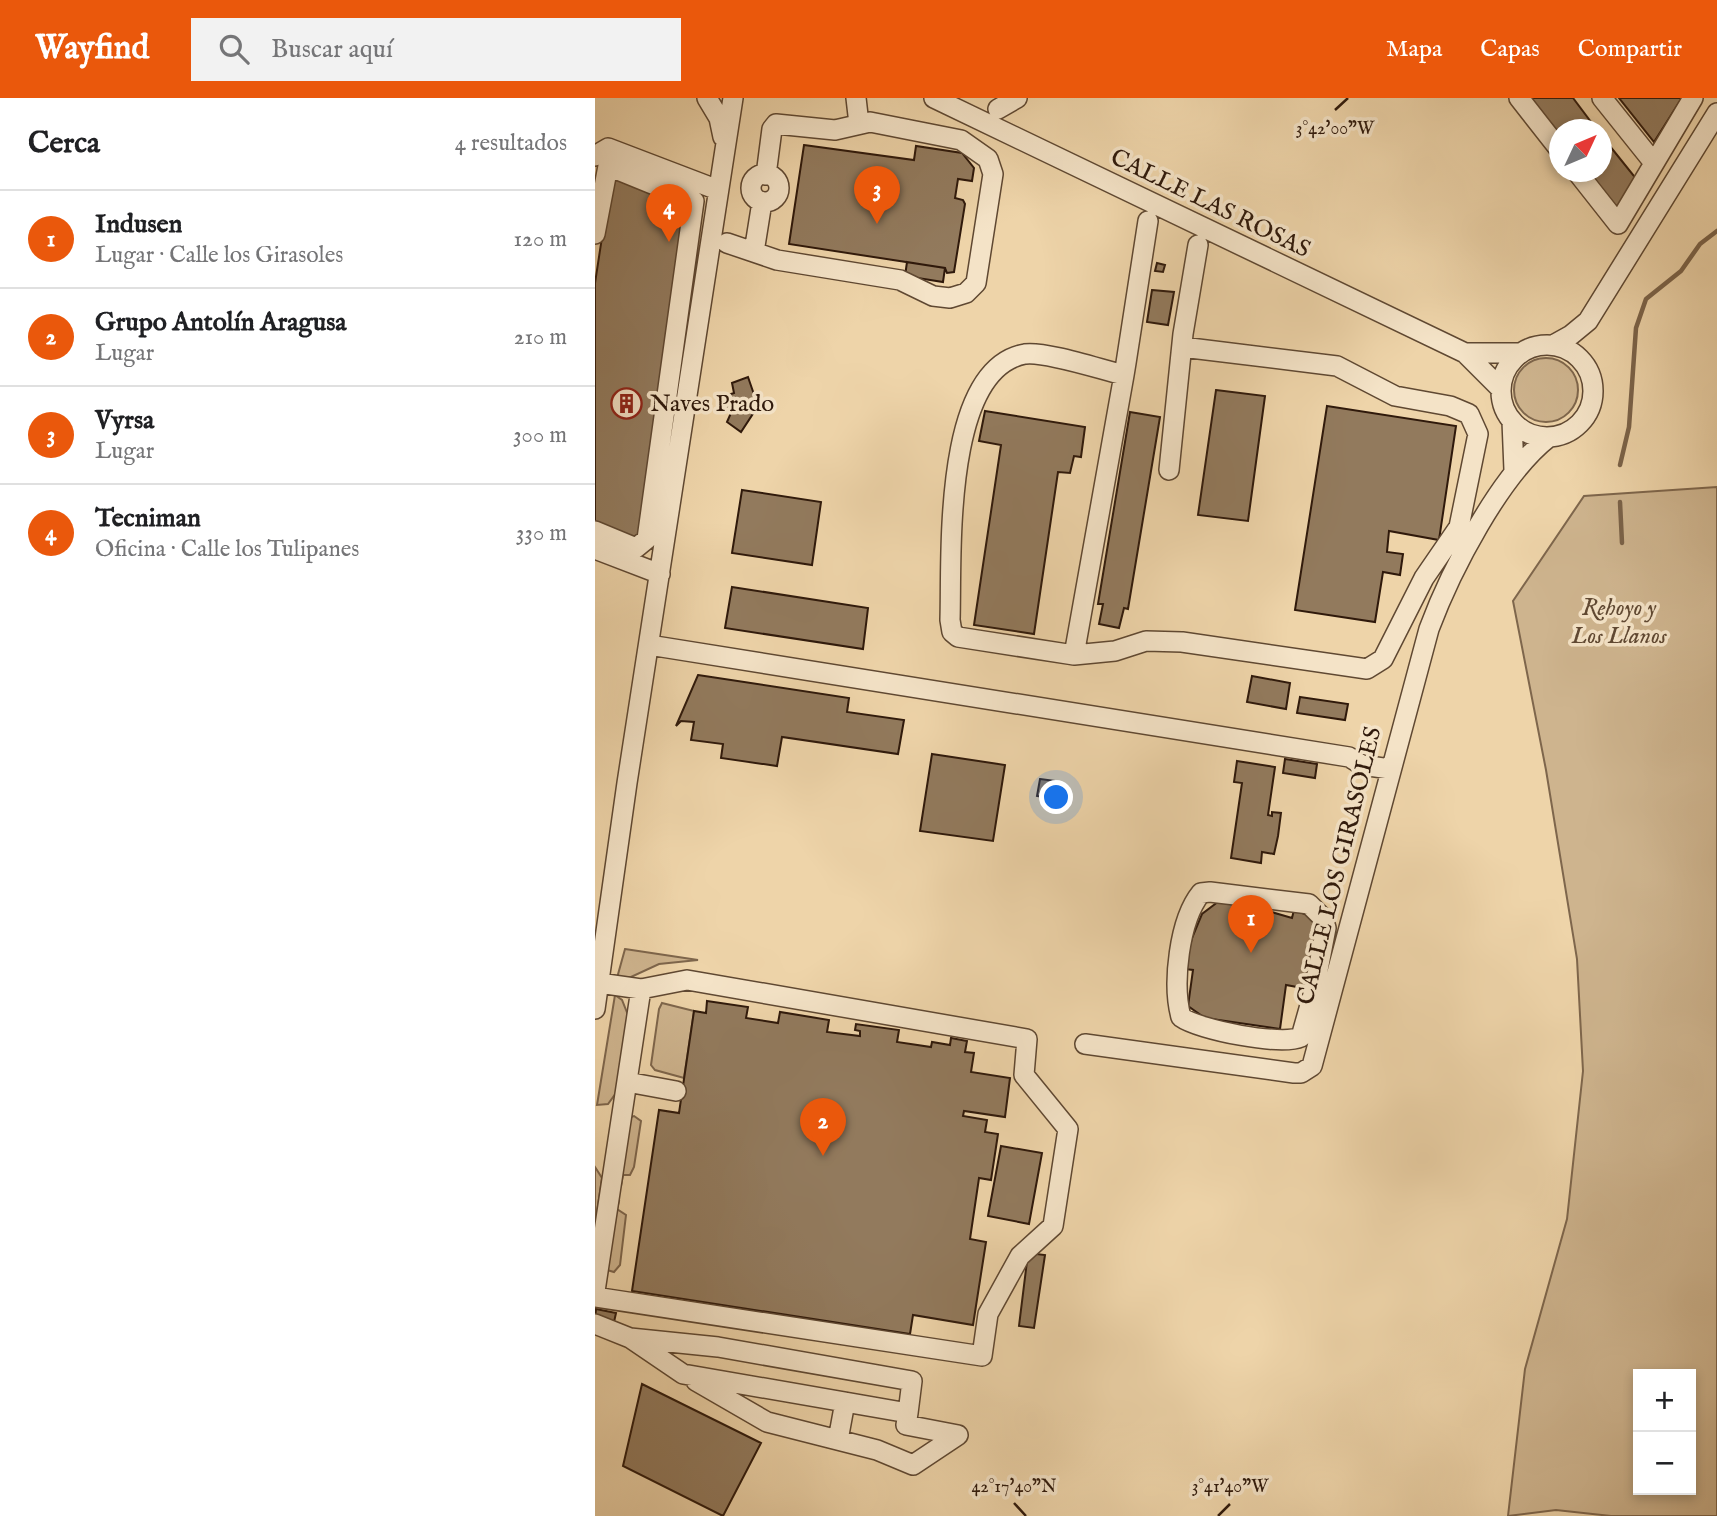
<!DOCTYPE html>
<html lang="es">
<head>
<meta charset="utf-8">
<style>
  :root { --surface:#fff; --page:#f2f2f2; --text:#202124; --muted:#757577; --line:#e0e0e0; --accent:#ea580c }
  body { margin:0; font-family:"IM FELL English",serif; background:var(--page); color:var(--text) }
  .controls { position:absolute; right:21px; bottom:21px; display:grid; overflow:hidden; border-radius:0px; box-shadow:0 4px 10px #0003 }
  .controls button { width:63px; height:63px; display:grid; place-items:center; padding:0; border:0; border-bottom:2px solid var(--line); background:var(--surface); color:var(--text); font:35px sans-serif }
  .compass { position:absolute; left:954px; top:21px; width:63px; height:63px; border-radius:50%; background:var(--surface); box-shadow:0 4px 10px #0003; rotate:46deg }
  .you { position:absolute; left:462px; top:700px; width:24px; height:24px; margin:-18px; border:5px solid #fff; border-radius:50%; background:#1a73e8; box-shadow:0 0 0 10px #1a73e833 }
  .badge { display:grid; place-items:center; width:46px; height:46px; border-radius:50%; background:var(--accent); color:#fff; font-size:23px; font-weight:700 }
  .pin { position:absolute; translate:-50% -58px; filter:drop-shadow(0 2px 4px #0008) }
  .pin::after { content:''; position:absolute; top:37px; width:24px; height:21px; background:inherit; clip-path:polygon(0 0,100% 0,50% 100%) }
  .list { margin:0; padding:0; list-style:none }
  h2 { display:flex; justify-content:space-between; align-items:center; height:91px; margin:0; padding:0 28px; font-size:30px }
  h2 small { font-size:23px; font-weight:400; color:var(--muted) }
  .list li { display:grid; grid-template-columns:46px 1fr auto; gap:21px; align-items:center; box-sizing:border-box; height:98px; padding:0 28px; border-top:2px solid var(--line) }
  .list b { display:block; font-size:26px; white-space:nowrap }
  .list p { margin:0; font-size:23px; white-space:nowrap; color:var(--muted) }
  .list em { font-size:23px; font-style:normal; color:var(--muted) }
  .icon { flex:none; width:38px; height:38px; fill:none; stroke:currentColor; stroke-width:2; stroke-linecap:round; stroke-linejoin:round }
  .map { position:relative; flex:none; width:1122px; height:1418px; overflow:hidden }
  header { display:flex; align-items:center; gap:42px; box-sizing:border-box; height:98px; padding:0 35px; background:var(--accent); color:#fff }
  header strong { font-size:33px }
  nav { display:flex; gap:38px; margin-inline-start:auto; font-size:24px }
  .search { width:490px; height:63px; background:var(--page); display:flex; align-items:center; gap:18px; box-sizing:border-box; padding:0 24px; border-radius:0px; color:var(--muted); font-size:26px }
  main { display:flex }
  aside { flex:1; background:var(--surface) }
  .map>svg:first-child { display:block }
  .green { fill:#ceb48e; stroke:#7e664c; stroke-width:2; fill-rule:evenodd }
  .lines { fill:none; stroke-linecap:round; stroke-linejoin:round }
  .stream { stroke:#7b6349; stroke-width:4.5 }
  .building { fill:#927a5d; stroke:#2f190b; stroke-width:2 }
  .minor-casing { stroke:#5f4832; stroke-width:22 }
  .minor { stroke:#f4e3c7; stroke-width:19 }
  .ticks { fill:none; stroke:#2f190b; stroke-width:2.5 }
  .labels { text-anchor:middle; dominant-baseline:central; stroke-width:7; stroke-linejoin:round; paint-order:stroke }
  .street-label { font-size:24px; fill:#2f190b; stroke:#f4e3c7 }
  .poi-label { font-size:24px; fill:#2f190b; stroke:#f4e3c7; text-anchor:start }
  .park-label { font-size:24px; font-style:italic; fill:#5f4832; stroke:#f4e3c7 }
  .ticks-label { font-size:18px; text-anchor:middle; fill:#2f190b; stroke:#f4e3c7; stroke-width:7; stroke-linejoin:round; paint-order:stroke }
</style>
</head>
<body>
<header>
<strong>Wayfind</strong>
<div class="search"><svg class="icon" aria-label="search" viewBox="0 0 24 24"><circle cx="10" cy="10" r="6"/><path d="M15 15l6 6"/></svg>Buscar aquí</div>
<nav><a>Mapa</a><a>Capas</a><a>Compartir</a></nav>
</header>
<main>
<aside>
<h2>Cerca<small>4 resultados</small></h2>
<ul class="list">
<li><span class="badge">1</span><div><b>Indusen</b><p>Lugar · Calle los Girasoles</p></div><em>120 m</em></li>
<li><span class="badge">2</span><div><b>Grupo Antolín Aragusa</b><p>Lugar</p></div><em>210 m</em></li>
<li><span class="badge">3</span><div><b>Vyrsa</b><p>Lugar</p></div><em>300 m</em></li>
<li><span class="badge">4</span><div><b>Tecniman</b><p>Oficina · Calle los Tulipanes</p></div><em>330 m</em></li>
</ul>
</aside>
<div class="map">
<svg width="1122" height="1418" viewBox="0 0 1122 1418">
  <rect width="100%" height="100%" fill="#eed4a9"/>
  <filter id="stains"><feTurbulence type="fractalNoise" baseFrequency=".00286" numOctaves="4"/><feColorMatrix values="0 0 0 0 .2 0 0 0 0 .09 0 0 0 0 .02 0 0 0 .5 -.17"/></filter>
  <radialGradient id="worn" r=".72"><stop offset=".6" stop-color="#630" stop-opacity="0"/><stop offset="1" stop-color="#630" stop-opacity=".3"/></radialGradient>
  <path class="green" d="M919 292a32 32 0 1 1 64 0a32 32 0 1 1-64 0Z
    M1122,389V1418H1016L961,1412L913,1418L930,1271L972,1121L988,973L982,861L951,672L918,503L989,398ZM1043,1276H1096V1392H1043Z
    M30,851L103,862L64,866L36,879L22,880Z
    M20,897L27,902L33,917L21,995L13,1006L2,1007Z
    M67,905L99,913L89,980L60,972L56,967L64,911Z
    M39,1018L46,1023L39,1069L35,1077H28L26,1088L23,1087L36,1019Z
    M0,1069L7,1080L0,1128Z
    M20,1102L24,1103L22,1111L31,1117L25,1167L19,1174L12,1172Z"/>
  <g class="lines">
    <path class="stream" d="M1025,367L1034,329L1041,230L1051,201L1086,173L1105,146L1122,133
      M1025,404L1027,445"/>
  </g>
  <path class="building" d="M929,0H978L1002,32H964V45Z
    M1024,0H1087L1059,44Z
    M1006,37L1043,83L1021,116L987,74H1006Z
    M209,47L319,62L321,48L367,55L379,70L377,83L363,81L360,100L368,102L370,106L359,174L352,175L350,170L194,146Z
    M17,74L93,106L43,444L0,427V185Z
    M312,164L350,170L348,184L310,178Z
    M562,165L570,167L568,174L560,173Z
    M557,192L579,194L573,227L552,224Z
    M153,279L163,308L146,334L132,324L136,315L131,311L133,297L139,295L137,285Z
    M621,292L670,298L653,423L603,417Z
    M732,308L861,328L844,442L794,433L792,454L808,456L805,477L788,474L780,524L700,512Z
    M390,313L490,329L486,359L479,358L475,375L463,374L439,536L379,527L406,347L384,343Z
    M535,314L565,319L533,511L529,510L524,530L504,526L508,506H503Z
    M147,392L226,404L217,467L137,455Z
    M137,489L273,510L268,551L130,530Z
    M103,577L254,600L252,614L309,622L303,656L187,639L182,668L126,660L128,646L96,642L99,624L86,623L81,628Z
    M657,578L695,585L691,611L652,604Z
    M705,599L753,606L750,622L702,615Z
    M337,656L410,667L398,743L325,733Z
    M690,661L722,666L720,680L688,675Z
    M642,663L680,669L673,717L677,718V714L686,715L683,738L679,756L667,754L666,765L636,760L647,685L639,684Z
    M445,681L461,683L459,701L442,698Z
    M628,800L697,820L699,812L710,816L722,828L713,891L691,887L685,931L610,920L593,908L598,872L589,871L597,840L607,816Z
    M112,903L153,909L151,920L183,925L185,914L234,922L232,934L265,938V933L260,932L261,926L304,932L302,944L336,949L337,944L355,947L356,940L372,943L370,954L379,955L376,974L415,980L410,1019L369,1013L368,1018L392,1022L390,1034L403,1036L396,1082L384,1080L375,1141L391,1144L378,1227L318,1217L315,1236L37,1193L64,1012L84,1015L99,913L111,915Z
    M406,1048L447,1055L434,1126L393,1118Z
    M433,1155L450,1157L439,1230L424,1228Z
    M1,1211L21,1215L19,1224L0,1221Z
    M47,1286L166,1345L128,1418L28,1368Z"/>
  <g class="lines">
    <defs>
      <path id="minor" d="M112,0L124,20L128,39
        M261,0L264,26
        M339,0L870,255L906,291
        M924,0L964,51
        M1007,0L1059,65
        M403,11L422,0
        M0,58L13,50L123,92
        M982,74L1023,126L1098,0
        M156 90a14 14 0 1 1 28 0a14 14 0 1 1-28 0Z
        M0,136L13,68L99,103L52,441L41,450L0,433
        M132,145L182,162L305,182L338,198L355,200L371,195L381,185L398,76L393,61L366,42L275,24L240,32L181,26L177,31L171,77
        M159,154L167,104
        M958,247L976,237L993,223L1122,15
        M906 293a46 46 0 1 1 92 0a46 46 0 1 1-92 0Z
        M870,255H926
        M529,277C507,272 451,253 430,256C347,271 357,458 355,522L357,534L363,539L479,557L529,277L531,265L553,123
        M917,323L919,372
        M574,372L588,236L603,147
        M0,451L65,476
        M54,547L754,659L767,667L795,671
        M479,557L520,553L551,543L587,544L772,571L788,561L829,480L864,429L883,336L874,316L855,308L800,298L742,268L587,249
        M615,794L714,806L728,820L731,830L719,893L706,939C686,948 604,932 586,919C577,886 584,822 606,795Z
        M0,911L32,685L138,0
        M490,946L699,975H706L717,968L834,531C856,472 905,377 954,339
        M32,984L81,993
        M0,1193L46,891
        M0,1199L387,1258L393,1216L425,1158L458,1128L473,1031L429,977L432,941L92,882L46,891L4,885
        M0,1226L35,1240L88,1276L313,1315L317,1283L123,1249L35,1240
        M101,1283L172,1324L282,1352L318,1367L363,1337L311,1327L313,1315
        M243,1342L250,1304"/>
    </defs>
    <use href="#minor" class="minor-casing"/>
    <use href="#minor" class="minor"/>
  </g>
  <path class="ticks" d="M740,12L753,0M419,1405L431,1418M623,1418L635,1406"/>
  <defs>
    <symbol id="building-ring" viewBox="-11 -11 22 22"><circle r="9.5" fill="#f4e3c7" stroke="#8f2418" stroke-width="1.5"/><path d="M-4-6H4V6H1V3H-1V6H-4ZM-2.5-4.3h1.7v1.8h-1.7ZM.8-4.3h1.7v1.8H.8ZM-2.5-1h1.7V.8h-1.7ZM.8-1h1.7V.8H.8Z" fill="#8f2418"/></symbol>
  </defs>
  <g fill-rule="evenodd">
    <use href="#building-ring" x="14" y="288" width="35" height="35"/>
  </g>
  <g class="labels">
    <g class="street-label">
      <text transform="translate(615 106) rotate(26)">CALLE LAS ROSAS</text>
      <text transform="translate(745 768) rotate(-76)">CALLE LOS GIRASOLES</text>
    </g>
    <g class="poi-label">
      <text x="55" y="306">Naves Prado</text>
    </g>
    <g class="park-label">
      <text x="1024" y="510">Rehoyo y<tspan x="1024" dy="28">Los Llanos</tspan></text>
    </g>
  </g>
  <g class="ticks-label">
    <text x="740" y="36">3°42'00"W</text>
    <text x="419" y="1394">42°17'40"N</text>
    <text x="635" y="1394">3°41'40"W</text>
  </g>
  <rect width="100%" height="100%" filter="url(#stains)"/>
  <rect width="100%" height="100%" fill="url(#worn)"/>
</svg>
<div class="controls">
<button>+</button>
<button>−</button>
</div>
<svg class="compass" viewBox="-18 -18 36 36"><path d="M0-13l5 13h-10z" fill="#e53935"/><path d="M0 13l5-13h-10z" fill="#757577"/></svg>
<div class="you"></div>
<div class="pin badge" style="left:656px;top:855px">1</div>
<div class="pin badge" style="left:228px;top:1058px">2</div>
<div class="pin badge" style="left:282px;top:126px">3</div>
<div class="pin badge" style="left:74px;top:144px">4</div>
</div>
</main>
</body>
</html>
